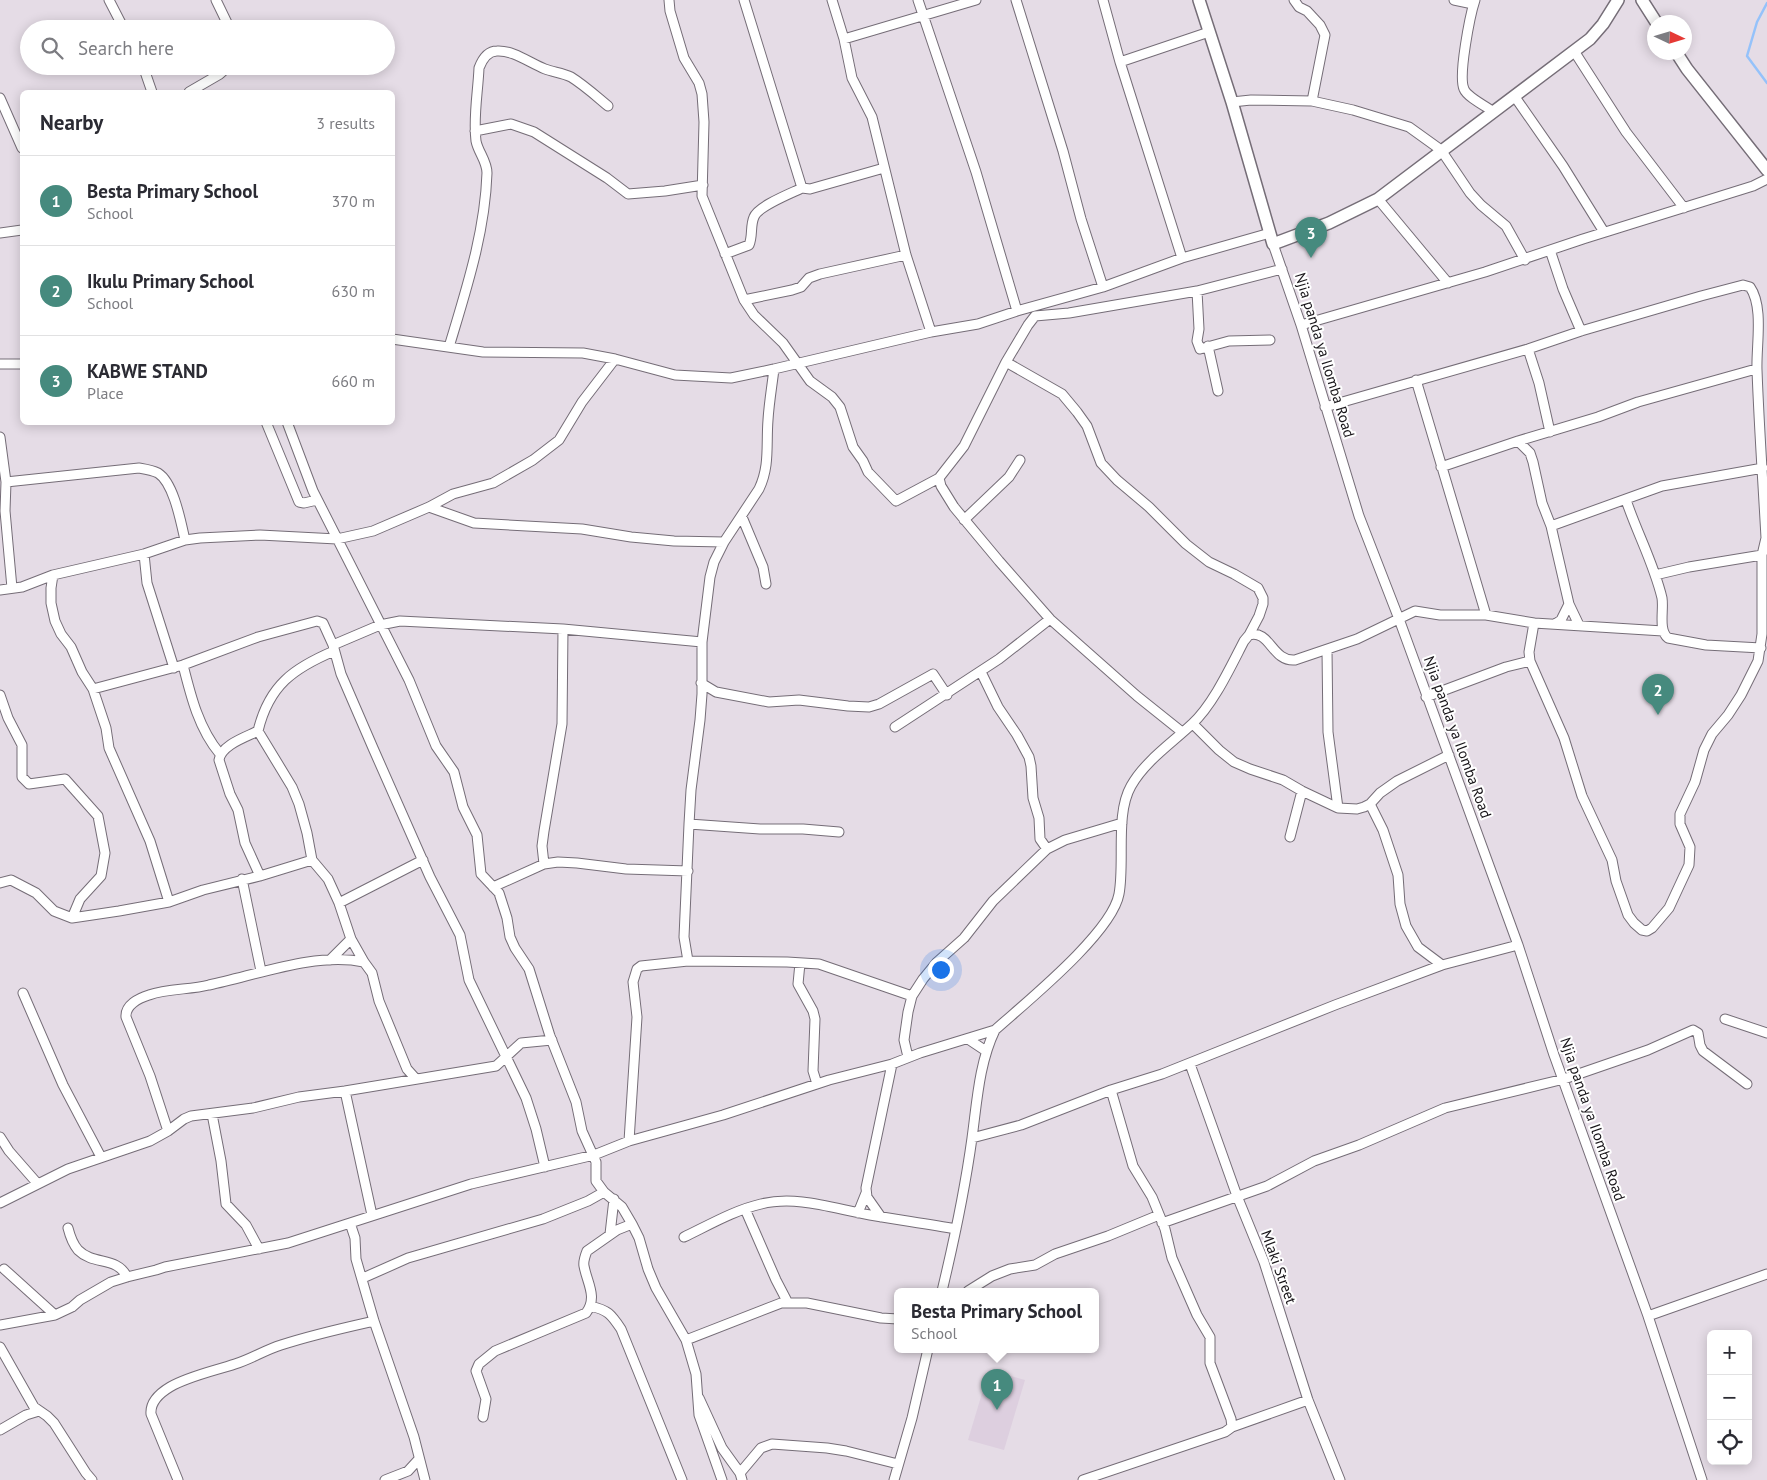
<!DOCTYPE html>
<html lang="en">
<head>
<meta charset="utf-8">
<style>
  :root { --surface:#fff; --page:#f7f7f7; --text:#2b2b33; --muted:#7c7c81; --line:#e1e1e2; --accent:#468a7e }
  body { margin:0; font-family:"PT Sans",sans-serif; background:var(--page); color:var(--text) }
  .controls { position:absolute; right:15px; bottom:15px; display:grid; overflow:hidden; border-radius:8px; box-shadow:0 2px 12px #0003 }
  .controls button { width:45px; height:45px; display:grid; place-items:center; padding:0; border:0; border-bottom:1px solid var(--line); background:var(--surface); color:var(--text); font:25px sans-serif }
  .compass { position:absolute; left:1647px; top:15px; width:45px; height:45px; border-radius:50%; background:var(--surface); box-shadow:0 2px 12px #0003; rotate:94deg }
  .you { position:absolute; left:940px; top:969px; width:18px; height:18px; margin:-12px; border:4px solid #fff; border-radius:50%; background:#1a73e8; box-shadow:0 0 0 8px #1a73e833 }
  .badge { display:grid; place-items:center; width:32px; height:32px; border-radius:50%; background:var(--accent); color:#fff; font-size:16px; font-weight:700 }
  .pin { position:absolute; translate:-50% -41px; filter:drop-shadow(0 1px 2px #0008) }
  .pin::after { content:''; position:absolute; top:26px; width:18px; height:15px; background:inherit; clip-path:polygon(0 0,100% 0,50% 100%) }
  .popup { position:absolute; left:894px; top:1288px; width:205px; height:65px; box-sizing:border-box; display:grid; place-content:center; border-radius:8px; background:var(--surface); filter:drop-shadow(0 1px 4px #0005); font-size:16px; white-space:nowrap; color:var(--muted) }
  .popup b { font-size:19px; color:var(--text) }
  .popup::after { content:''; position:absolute; left:50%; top:100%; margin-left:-10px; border:10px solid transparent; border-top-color:var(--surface) }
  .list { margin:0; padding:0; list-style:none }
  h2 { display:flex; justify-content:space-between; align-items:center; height:65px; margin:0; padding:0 20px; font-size:21px }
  h2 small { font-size:16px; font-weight:400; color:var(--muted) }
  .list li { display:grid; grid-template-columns:32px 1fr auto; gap:15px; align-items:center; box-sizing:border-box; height:90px; padding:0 20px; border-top:1px solid var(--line) }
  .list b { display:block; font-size:19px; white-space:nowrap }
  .list p { margin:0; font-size:16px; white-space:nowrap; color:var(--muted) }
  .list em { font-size:16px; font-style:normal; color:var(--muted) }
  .icon { flex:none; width:28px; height:28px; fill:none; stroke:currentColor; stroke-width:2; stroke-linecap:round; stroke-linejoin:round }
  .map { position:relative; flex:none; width:1767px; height:1480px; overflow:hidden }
  .search { position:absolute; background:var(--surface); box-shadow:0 2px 12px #0003; left:20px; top:20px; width:375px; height:55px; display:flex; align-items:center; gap:12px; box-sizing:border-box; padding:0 18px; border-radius:28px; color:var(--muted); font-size:19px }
  .panel { position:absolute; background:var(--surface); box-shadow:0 2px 12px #0003; left:20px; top:90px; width:375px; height:335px; border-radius:8px }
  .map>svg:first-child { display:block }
  .built { fill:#ddcfdf }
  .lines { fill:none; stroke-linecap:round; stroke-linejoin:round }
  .stream { stroke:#95c2fa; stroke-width:2.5 }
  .minor-casing { stroke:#756d77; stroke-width:11 }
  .major-casing { stroke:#756d77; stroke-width:14 }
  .minor { stroke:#fff; stroke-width:9 }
  .major { stroke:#fff; stroke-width:11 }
  .labels { text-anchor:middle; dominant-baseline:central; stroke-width:4; stroke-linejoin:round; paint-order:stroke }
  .street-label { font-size:15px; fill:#181519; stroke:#fff }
</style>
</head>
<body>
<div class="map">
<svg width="1767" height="1480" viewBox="0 0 1767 1480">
  <rect width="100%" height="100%" fill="#e5dce6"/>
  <path class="built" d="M989,1370L1025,1380L1004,1450L968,1440Z"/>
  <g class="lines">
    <path class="stream" d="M1767,3L1757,22L1747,56L1767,83"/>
    <defs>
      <path id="minor" d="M109,0L124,29
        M216,0L230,29
        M669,0L670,11L684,58L699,83L702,94L704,122L702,196L744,300L754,315L783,343L810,381L832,397L840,407L853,447L863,461L868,472L896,501L939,478
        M744,0L802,188L810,189L884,168
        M832,0L844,39L852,78L872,117L906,255L931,332
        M918,0L976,172L1017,311
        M1016,0L1063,151L1081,219L1103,287
        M1103,0L1120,62L1182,258
        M1294,0L1299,7L1307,11L1320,25L1325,35L1312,101
        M1454,0L1473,4
        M1475,0C1470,15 1458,76 1464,89C1467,97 1487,107 1494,112
        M844,39L976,0
        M1574,51L1626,132L1684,208
        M1120,62L1209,32
        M143,66L152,92
        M189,92L220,74L229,66
        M1515,97L1563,166L1604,232
        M0,98L22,148
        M1232,102L1251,100L1312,101L1353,110L1409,127L1441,150L1470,193L1481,205L1506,226L1525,260
        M475,131L511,124L534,132L607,178L628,194L665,191L703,185
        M1378,199L1448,283
        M0,233L22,230
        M1273,244L1301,325L1359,516L1399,619L1518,945L1554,1055L1648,1316L1702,1480
        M1550,250L1563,289L1581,331
        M725,254L749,245C753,236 750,226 754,217C758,206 792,193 802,188
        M1197,291L1199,329L1197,341L1200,349L1229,341L1270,340
        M744,300L792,290L801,287L809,278L820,274L906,255
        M1301,325L1485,272L1583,239L1753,186L1767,179
        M392,339L483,352L583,353L615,359L675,375L731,378L774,369L931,332L978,324L1017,311L1103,287L1182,258L1270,233
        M1208,346L1218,391
        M449,347C466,290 485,233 487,173C487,161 478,152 476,141C473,117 478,92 479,68C482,60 487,51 497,51C513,50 530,63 545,69C553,72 563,73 571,77C584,85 596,96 608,106
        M1528,349L1539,383L1550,432
        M1006,362L1062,394L1077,412L1087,426L1101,463L1117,480L1149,507L1186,544L1209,562L1234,574L1258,588L1263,598V604L1259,616L1249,635
        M0,364H22
        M1416,380L1486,615
        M1325,407L1528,349L1581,331L1701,296L1743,285L1750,287C1764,307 1756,346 1757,370C1759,426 1763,482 1766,538L1762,555V634L1758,661L1741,695L1728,715L1712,734L1704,750L1695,782L1680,814V824L1690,847L1689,865L1669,908L1652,928L1647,931L1642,930L1634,923L1628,915L1616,881L1612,860L1582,796L1564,738L1530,661L1529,652L1534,623
        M266,422L299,502L304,503L317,500
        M287,422L313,491L409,680L436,746L454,772L463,807L477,835L481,874L499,893L507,918L510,937L515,948L529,969L550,1036L576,1102L582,1131L596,1162V1181L604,1192L622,1207L632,1224L639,1238L648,1269L656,1288L686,1340L696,1374L699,1415L722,1480
        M0,437L6,482L5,511L12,588
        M1518,441L1530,453L1533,462L1542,503L1551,526L1569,604L1561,620L1555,624
        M1441,467L1518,441L1598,417L1638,402L1756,369
        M6,482L139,468C145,469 152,470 158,473C174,483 181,523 185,540
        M1626,500C1637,533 1654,564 1662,598C1664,610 1658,630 1668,638L1706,645L1761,648
        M429,507L474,523L582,529L631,537L674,541L724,542
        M742,517L763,567L766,584
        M964,520L1009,477L1020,460
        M1551,526L1662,486L1763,468
        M144,554L147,583L174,668
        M53,575L51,588V603L55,621L61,634L71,647L82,672L93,689L106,728L109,748L150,841L169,902
        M1655,575L1689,567L1762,555
        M0,590L22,587L53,575L144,554L185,540L200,538L260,535L337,539L373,531L429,507L453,494L493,483L533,460L559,440L582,402L615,359
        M1569,604L1579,625
        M333,645L380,625L400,621L563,629L702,642
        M1327,650L1328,732L1338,808
        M334,651C294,668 269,685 258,731L292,787L299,804L307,833L312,860L328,879L339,903L351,939L364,962L372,973L379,1001L407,1069L416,1079
        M183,665C191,697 199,729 220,754
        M981,672L998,707L1017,735L1029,757L1031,766L1033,798L1039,818L1040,839L1047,849
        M701,683L716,692L769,702L799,700L848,706L869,707L879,704L933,674L947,695
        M93,689L183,665L258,637L317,621L323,623L333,645L341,674L373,748L430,877L460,935L469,980L526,1098L536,1129L545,1167
        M0,695L8,718L22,745V777L29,784L65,779L98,816L105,853L101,876L80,899L72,918
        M1426,697L1506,667L1530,661
        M1193,724L1219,750L1234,762L1250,769L1283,780L1302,791L1338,808L1357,809L1364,807L1370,804L1380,793L1397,781L1449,755
        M895,727L999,659L1050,619
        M258,731C246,737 221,745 219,760L230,794L238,810L245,843L260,876
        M1182,732L1137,696L1050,619L999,561L954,507L941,486L939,478L964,446L1006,362L1028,325L1035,316L1069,313L1197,291L1282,269
        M1370,804L1383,830L1398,875L1400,904L1406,926L1418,947L1442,965
        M689,824L760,829H803L839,832
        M1290,837L1302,791
        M544,864L542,846L544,831L562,724L563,629
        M242,879L261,971
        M0,883L11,880L36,893L54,911L72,918L119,911L169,902L203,890L260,876L312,860
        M493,887L544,864L558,862L577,863L626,869L688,871
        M339,903L423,860
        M330,960L351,939
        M688,961L684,937L689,824L691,790L700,720L702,694V642L710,577L714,562L724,542L759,489C770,466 766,445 768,420C769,403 772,386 774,369
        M800,963L798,984L813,1011L815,1019L813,1071L817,1084
        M23,993L63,1085L101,1157
        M1725,1019L1767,1033
        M968,1039L986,1051
        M908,1057L904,1040L908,1012L912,996L923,979L937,962L964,938L993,901L1047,849L1065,840L1122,823
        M1190,1064L1237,1196L1264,1262L1308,1400L1340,1480
        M345,1091L372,1215
        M212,1114L221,1161L226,1204L246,1225L259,1249
        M168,1131L150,1076L126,1017C125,1005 139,998 149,995C168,988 190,990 209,985C257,975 315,952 364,962
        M0,1137L9,1151L37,1183
        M972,1138L1021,1125L1111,1090L1162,1074L1335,1005L1442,965L1518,945
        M629,1141L637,1017L633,982L637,969L641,966L688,961L787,962L819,964L912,996
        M0,1203L68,1169L150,1141L168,1131L184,1119L191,1116L253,1108L299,1097L345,1091L496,1066L521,1043L552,1040
        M745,1209L776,1280L788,1303
        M858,1213L866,1193
        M881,1217L867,1197L866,1188L892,1064
        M350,1223L355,1238L356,1259L374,1321L414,1437L425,1480
        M1162,1223L1267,1186L1314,1161L1359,1145L1445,1108L1564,1079L1648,1050L1693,1030L1698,1033L1700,1045L1703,1051L1747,1084
        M68,1228C70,1236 73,1244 78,1250C94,1266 117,1256 127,1277
        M610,1234L614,1199
        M684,1237C709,1225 735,1210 761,1204C797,1195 835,1209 870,1215C899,1220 928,1224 956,1229
        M4,1269L55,1315
        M363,1278L408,1258L543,1219L588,1201L604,1192
        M942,1291C954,1241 965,1189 972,1138C977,1102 979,1063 995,1030C1025,1003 1112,933 1119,894C1125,862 1115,814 1131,786C1145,761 1172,743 1192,724C1213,705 1231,666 1244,641L1249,635C1270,629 1272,662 1295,660L1357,639L1415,611L1440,615H1486L1534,623L1663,631
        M968,1291L992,1276L1010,1269L1035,1265L1055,1254L1108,1236L1159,1215
        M590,1306C608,1310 611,1314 621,1329L682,1480
        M1648,1316L1767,1274
        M0,1325L55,1315L72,1307L80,1300L111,1282L127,1277L156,1270L165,1267L288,1243L471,1184L594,1155L629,1141L723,1115L829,1080L892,1064L920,1053L995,1030
        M686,1340L781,1303H807L881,1318L898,1319
        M0,1347L34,1407L47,1416L54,1423L86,1473L92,1480
        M699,1398L722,1448L740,1473L742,1480
        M483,1417L486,1399L476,1371L479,1364L495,1351L586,1313C598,1297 587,1283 584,1266C583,1261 585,1256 587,1251L617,1230L632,1224
        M1232,1427L1308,1400
        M0,1430L26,1415L39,1411
        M740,1473L761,1448L772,1444L827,1448L846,1451L898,1464
        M178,1480L151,1414C150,1402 160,1393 170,1387C189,1376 214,1371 235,1364C251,1359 265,1350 281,1345C311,1335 343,1328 374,1321
        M385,1480L408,1471L419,1459
        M894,1480L912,1418L928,1349
        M1083,1480L1225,1432L1232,1427L1231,1419L1210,1363V1337L1197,1315L1172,1258L1165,1229L1152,1197L1133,1166L1111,1090"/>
      <path id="major" d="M1199,0L1232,102L1273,244L1329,223L1378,199L1590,39L1603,24L1618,0
        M1642,0L1656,22
        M1676,52L1687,69L1767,170"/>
    </defs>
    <use href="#minor" class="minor-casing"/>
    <use href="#major" class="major-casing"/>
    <use href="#minor" class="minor"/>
    <use href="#major" class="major"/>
  </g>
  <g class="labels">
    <g class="street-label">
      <text transform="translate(1325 355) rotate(73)">Njia panda ya Ilomba Road</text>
      <text transform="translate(1458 737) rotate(70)">Njia panda ya Ilomba Road</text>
      <text transform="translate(1593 1119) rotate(71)">Njia panda ya Ilomba Road</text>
      <text transform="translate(1279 1267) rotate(70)">Mlaki Street</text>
    </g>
  </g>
</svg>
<div class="controls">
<button>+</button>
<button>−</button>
<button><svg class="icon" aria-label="locate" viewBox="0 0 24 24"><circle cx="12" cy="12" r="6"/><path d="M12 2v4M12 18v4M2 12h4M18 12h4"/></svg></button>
</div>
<svg class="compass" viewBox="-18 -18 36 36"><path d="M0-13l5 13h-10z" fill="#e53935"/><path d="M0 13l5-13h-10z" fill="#7c7c81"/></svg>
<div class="you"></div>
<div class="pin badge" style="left:997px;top:1410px">1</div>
<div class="popup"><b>Besta Primary School</b>School</div>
<div class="pin badge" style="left:1658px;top:715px">2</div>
<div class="pin badge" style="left:1311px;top:258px">3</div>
<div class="search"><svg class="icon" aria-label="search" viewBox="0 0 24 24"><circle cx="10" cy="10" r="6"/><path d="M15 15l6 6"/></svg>Search here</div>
<section class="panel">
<h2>Nearby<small>3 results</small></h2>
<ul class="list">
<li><span class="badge">1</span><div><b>Besta Primary School</b><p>School</p></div><em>370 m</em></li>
<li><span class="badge">2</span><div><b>Ikulu Primary School</b><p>School</p></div><em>630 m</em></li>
<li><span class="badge">3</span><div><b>KABWE STAND</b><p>Place</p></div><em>660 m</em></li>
</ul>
</section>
</div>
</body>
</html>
